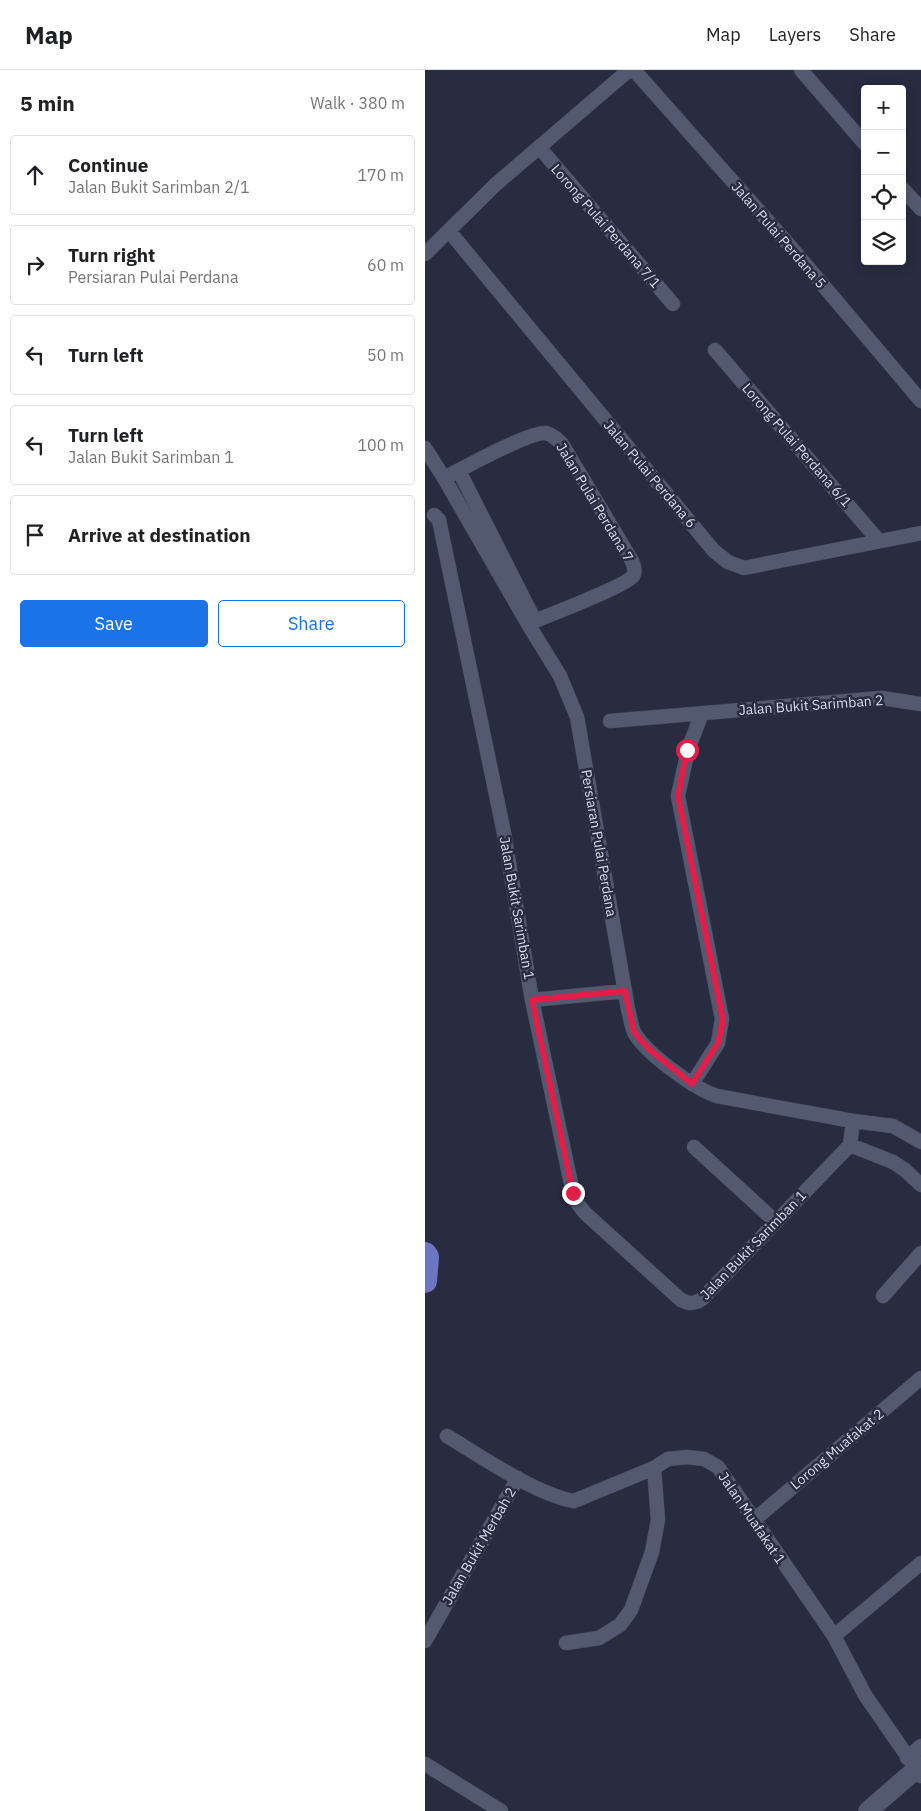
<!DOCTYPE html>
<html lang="en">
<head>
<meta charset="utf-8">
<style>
  :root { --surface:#fff; --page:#f6f6f6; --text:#202124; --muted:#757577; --line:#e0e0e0; --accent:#1a73e8 }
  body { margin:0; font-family:"IBM Plex Sans",sans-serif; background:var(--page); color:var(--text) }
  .controls { position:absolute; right:15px; top:15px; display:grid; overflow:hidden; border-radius:5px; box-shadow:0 2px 12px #0003 }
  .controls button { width:45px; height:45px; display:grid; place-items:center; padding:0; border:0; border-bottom:1px solid var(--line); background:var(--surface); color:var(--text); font:25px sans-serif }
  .stop { position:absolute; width:15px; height:15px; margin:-11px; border:4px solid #e11d48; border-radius:50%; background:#fff }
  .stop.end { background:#e11d48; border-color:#fff; box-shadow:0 1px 5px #0008 }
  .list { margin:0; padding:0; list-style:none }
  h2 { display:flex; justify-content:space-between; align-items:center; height:65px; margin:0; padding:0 20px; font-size:21px }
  h2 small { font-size:16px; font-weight:400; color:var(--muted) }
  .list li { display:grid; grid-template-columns:32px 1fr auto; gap:15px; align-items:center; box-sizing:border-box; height:80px; margin:0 10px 10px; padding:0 10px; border:1px solid var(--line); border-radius:5px }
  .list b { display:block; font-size:19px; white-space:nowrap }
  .list p { margin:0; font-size:16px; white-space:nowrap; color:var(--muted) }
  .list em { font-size:16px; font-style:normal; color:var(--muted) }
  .actions { display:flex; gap:10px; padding:15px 20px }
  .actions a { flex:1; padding:11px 0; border:1px solid var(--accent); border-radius:5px; text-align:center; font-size:18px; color:var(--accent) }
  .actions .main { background:var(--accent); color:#fff }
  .icon { flex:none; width:28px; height:28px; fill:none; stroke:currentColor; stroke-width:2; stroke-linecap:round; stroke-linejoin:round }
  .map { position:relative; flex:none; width:496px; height:1741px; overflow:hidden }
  header { display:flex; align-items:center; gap:30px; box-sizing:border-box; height:70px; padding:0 25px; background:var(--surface); border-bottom:1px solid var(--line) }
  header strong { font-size:24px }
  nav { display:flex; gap:28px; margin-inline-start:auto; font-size:18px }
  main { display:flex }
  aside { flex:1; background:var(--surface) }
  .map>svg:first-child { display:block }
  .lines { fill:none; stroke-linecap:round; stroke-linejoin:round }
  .river { stroke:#6b77c2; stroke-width:24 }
  .street-casing { stroke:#444859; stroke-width:15 }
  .secondary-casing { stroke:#444859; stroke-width:20 }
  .street { stroke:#545972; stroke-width:14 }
  .secondary { stroke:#545972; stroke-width:19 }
  .route { stroke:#e11d48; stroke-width:6 }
  .labels { text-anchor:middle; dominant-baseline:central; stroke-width:5; stroke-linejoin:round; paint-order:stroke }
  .street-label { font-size:14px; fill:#d7dbe9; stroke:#282c41 }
</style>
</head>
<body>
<header>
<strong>Map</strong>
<nav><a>Map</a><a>Layers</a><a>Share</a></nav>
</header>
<main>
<aside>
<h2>5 min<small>Walk · 380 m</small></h2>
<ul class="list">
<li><svg class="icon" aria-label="ahead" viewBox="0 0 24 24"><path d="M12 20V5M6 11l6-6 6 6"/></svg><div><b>Continue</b><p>Jalan Bukit Sarimban 2/1</p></div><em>170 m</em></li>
<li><svg class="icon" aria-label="right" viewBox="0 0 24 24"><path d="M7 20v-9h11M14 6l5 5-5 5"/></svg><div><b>Turn right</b><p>Persiaran Pulai Perdana</p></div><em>60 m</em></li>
<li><svg class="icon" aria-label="left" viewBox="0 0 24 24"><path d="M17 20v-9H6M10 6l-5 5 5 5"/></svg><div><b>Turn left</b></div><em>50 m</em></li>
<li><svg class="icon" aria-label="left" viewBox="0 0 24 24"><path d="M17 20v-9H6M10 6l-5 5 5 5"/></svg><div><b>Turn left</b><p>Jalan Bukit Sarimban 1</p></div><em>100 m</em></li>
<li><svg class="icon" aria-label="arrive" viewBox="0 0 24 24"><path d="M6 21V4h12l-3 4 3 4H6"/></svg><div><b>Arrive at destination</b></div></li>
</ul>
<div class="actions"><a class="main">Save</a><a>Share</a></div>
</aside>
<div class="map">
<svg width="496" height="1741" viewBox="0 0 496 1741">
  <rect width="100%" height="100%" fill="#282c41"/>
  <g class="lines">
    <path class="river" d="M0,1184L2,1187L0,1211"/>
    <defs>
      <path id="street" d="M209,0L364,175L496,331
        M376,0L440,74
        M114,77L248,234
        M477,118L496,139
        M24,161L289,481L303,492L319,498L496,463
        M0,184L70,115L204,0
        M290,280L453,470
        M0,378L19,408L103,554L135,606L152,647L203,939C205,946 206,955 209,962C220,983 270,1019 292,1026L428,1051L468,1056L496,1072
        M19,408C37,399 105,361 121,363C128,365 132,369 137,374L207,491C209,496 211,501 208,506C201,516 126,544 110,551L34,401
        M9,445L14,450L79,763L107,930L148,1123L153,1134L160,1143L256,1230C264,1234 269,1234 277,1229L425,1075L428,1051
        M185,651L457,628L496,634
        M107,930L200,921
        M267,1014L293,973L297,949L253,726L263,680L277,643
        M425,1075L468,1092L480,1100L496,1115
        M269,1077L351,1152
        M458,1226L496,1183
        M22,1366C57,1387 110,1424 149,1431L229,1398L243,1389L262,1387L279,1389L293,1397L409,1566L440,1625L496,1706
        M329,1450L496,1308
        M409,1566L496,1493
        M0,1571L93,1408
        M141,1573L174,1568L195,1555L206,1540L227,1482L233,1450L229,1398
        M482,1688L496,1676
        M0,1694L76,1741"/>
      <path id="secondary" d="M443,1741L496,1695"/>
    </defs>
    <use href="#street" class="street-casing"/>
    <use href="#secondary" class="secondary-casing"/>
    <use href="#street" class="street"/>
    <use href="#secondary" class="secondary"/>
  </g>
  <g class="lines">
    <path class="route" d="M148,1123L107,930L200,921L209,962L224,979L267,1014L293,973L298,950L253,726L262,680"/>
  </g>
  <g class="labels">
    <g class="street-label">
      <text transform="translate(181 156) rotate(49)">Lorong Pulai Perdana 7/1</text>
      <text transform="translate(354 165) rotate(49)">Jalan Pulai Perdana 5</text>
      <text transform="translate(372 375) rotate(49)">Lorong Pulai Perdana 6/1</text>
      <text transform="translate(225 404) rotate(50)">Jalan Pulai Perdana 6</text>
      <text transform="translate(170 432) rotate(59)">Jalan Pulai Perdana 7</text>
      <text transform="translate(386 635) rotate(-4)">Jalan Bukit Sarimban 2</text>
      <text transform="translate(174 773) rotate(80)">Persiaran Pulai Perdana</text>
      <text transform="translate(92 838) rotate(80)">Jalan Bukit Sarimban 1</text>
      <text transform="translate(328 1175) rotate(-46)">Jalan Bukit Sarimban 1</text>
      <text transform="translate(412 1379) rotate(-40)">Lorong Muafakat 2</text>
      <text transform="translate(327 1448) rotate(56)">Jalan Muafakat 1</text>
      <text transform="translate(54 1476) rotate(-60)">Jalan Bukit Merbah 2</text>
    </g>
  </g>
</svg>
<div class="controls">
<button>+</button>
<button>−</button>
<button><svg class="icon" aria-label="locate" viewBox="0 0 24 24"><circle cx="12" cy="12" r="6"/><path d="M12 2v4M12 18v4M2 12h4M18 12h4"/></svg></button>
<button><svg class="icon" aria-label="layers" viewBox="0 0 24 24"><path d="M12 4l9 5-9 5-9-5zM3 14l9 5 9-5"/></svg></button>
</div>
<div class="stop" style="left:262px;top:680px"></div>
<div class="stop end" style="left:148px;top:1123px"></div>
</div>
</main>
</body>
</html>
